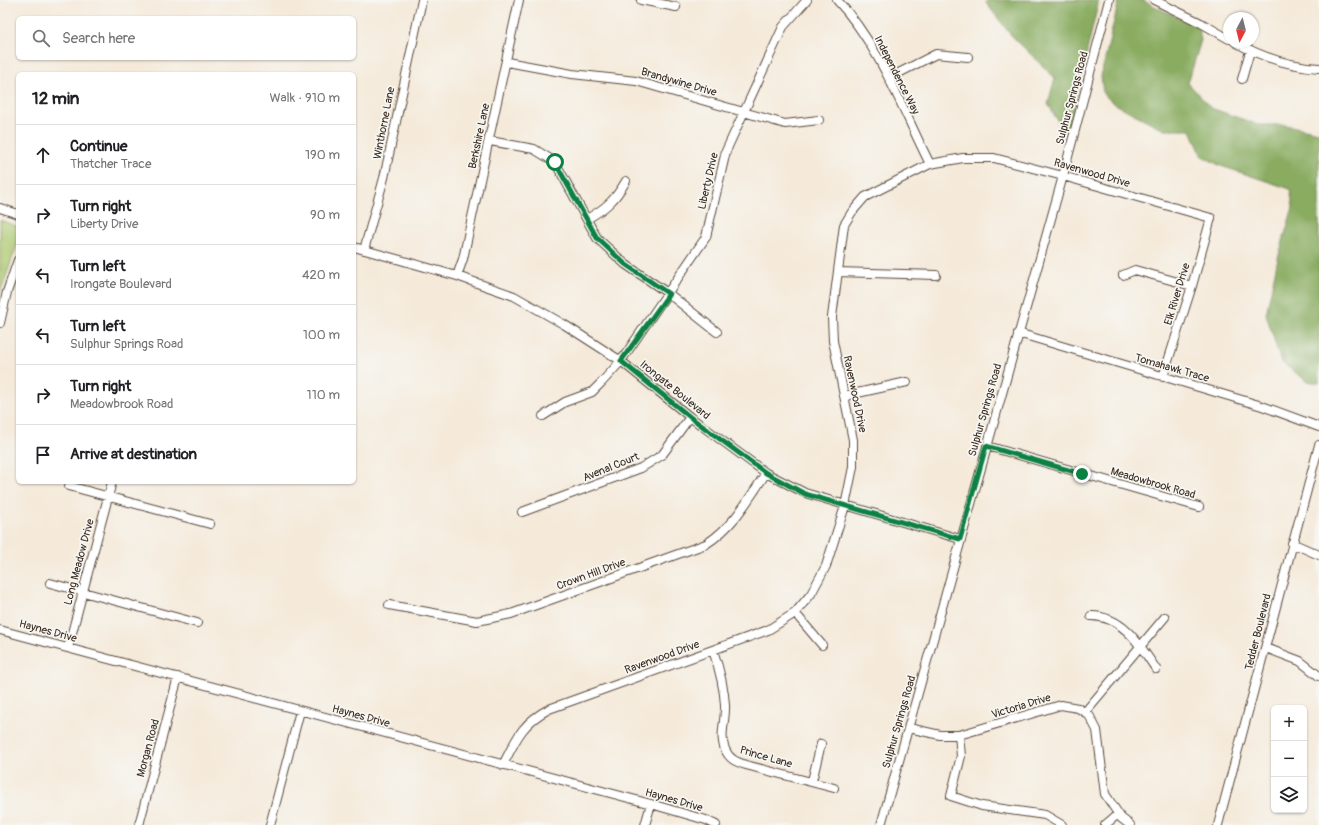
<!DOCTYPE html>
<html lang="en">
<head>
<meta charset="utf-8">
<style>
  :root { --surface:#fff; --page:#f6f6f6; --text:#202124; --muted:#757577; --line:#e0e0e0 }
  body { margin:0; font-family:Pangolin,sans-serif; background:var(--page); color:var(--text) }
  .controls { position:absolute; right:12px; bottom:12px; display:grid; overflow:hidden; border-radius:6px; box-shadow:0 1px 3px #0004 }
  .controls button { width:36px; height:36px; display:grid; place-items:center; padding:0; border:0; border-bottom:1px solid var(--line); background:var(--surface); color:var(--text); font:20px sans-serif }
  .compass { position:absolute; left:1223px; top:12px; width:36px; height:36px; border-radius:50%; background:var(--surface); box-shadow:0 1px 3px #0004; rotate:187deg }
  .stop { position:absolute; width:12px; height:12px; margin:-9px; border:3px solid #0b8043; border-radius:50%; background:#fff }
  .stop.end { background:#0b8043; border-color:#fff; box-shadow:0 1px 4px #0008 }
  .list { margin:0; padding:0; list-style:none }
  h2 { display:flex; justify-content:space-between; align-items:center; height:52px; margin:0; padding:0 16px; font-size:17px }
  h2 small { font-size:13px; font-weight:400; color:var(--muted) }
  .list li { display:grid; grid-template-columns:26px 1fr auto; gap:12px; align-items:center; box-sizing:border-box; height:60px; padding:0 16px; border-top:1px solid var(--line) }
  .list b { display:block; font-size:15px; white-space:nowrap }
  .list p { margin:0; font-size:13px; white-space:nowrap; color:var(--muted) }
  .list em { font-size:13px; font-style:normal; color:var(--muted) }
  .icon { flex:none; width:22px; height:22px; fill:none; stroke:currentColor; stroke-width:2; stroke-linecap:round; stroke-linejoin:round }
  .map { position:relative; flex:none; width:1319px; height:825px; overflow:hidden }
  .search { position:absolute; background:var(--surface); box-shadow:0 1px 3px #0004; left:16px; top:16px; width:340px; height:44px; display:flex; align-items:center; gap:10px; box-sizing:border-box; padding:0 14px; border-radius:6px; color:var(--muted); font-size:15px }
  .panel { position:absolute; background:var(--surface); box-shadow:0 1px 3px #0004; left:16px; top:72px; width:340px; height:412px; border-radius:6px }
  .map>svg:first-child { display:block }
  .green { fill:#acc76d; stroke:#747846 }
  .forest { fill:#89ac60; stroke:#626b3f }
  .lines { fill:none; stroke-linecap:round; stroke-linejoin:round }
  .minor-casing { stroke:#57473a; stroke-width:10 }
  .minor { stroke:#fff; stroke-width:8 }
  .route { stroke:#0b8043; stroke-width:5 }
  .labels { text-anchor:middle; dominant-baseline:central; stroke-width:3.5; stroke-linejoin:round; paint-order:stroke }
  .street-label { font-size:11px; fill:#3b2a1e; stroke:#f6f6f2 }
</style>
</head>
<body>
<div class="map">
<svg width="1319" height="825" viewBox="0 0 1319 825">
  <rect width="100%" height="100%" fill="#f6f6f2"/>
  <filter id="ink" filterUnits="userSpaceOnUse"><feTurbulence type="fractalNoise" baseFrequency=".025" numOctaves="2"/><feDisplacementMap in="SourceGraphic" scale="8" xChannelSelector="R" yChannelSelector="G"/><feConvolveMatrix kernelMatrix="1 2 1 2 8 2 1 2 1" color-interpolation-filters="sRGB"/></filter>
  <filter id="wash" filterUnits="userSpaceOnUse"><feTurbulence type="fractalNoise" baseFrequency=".012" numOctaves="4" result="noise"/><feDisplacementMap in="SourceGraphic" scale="16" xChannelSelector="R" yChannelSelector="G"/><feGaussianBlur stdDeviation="0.9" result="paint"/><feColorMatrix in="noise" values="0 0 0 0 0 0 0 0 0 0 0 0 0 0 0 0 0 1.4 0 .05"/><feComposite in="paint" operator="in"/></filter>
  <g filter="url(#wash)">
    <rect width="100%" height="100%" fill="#f5eada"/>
    <path class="green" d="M0,220L18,227V242L0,294Z"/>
    <path class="forest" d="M988,0H1099L1067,137L1048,104L1055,78L1011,35L986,3Z
      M1119,0H1142L1198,27L1201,40L1188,83L1211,108L1259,125H1286L1319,132V383L1307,381L1281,362L1266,314L1278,258L1293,207L1290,189L1221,166L1202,156L1191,130H1165L1115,104L1103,94L1101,76Z"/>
  </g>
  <g filter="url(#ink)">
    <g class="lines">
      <defs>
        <path id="minor" d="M641,0L676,7
          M837,0C880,46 902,109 930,164
          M1154,0L1201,23L1229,39
          M1235,42C1261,57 1289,66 1319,68
          M507,62L572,74L636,81L785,124L819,120
          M889,78L936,54L968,57
          M1242,79L1250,51
          M490,141L534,149L555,162L597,238L625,264L669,294L717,332
          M0,208L18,214
          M587,219C606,208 615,200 626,181
          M354,247L457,276L514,296L565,325L621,361L690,417L766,473L805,493L960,539
          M364,250L384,178L422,0
          M838,272L936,275
          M1123,275L1135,270L1192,286
          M457,276L463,259L519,0
          M0,323L7,292L18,260
          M1018,333L1262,406L1319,427
          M844,396L907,382
          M543,416L565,402L592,392L602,382L621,361L706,237L726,151L783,27L807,0
          M987,446L1199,507
          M69,486L210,524
          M522,512L641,468L662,455L690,417
          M1292,543L1319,555
          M50,583L197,623
          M389,605L477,621L511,614L706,544C734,526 748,500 766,473
          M795,613L822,645
          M1091,616C1123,616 1140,645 1156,669
          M0,630L651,804L706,820L716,825
          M68,648L112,482
          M1266,648L1300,661L1319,676
          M713,650C719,668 724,686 725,705C726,719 719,736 725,749C729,759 736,762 746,765L834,788
          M1085,712L1165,617
          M909,728L940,735H959L1061,705L1078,708L1089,715L1097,730L1105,794L1121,818L1130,825
          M959,735L961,756L951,796L982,806L1045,815L1062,825
          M503,765C516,739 522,723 549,709L768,630L795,613L811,594L826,566L845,506L853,467V440L833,341L832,317L844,225L852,212L865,197L930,164L963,158H994L1063,176L1211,218L1192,286L1163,377
          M812,781L821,744
          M139,825L178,677
          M270,825L300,711
          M645,825L651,804
          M881,825L1063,176L1109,0
          M1105,825L1118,814
          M1218,825L1319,445"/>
      </defs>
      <use href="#minor" class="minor-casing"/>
      <use href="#minor" class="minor"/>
    </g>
  </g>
  <g class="lines" filter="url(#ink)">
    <path class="route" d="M555,162L597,238L625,264L669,294L621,361L690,417L766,473L805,494L960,539L986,446L1082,474"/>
  </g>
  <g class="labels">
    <g class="street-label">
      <text transform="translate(897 75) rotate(63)">Independence Way</text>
      <text transform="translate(679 82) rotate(16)">Brandywine Drive</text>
      <text transform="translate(1072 98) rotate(-75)">Sulphur Springs Road</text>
      <text transform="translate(384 123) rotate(-79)">Winthorne Lane</text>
      <text transform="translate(479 136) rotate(-78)">Berkshire Lane</text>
      <text transform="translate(1092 173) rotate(16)">Ravenwood Drive</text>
      <text transform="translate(708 181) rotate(-77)">Liberty Drive</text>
      <text transform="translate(1177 294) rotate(-73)">Elk River Drive</text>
      <text transform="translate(1172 368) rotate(16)">Tomahawk Trace</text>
      <text transform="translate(675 390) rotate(39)">Irongate Boulevard</text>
      <text transform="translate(855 394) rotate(78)">Ravenwood Drive</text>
      <text transform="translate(985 410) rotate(-74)">Sulphur Springs Road</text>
      <text transform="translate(611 467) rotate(-22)">Avenal Court</text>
      <text transform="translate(1153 483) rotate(16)">Meadowbrook Road</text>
      <text transform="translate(79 562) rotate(-75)">Long Meadow Drive</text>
      <text transform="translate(591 574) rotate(-20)">Crown Hill Drive</text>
      <text transform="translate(48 631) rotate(15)">Haynes Drive</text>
      <text transform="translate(1258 632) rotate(-76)">Tedder Boulevard</text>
      <text transform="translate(662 657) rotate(-20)">Ravenwood Drive</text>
      <text transform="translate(1021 706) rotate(-17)">Victoria Drive</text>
      <text transform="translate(361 716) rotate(15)">Haynes Drive</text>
      <text transform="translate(899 722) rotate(-74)">Sulphur Springs Road</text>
      <text transform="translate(148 748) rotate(-75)">Morgan Road</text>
      <text transform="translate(766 757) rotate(16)">Prince Lane</text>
      <text transform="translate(674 800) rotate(16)">Haynes Drive</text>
    </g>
  </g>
</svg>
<div class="controls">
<button>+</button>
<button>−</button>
<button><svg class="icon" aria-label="layers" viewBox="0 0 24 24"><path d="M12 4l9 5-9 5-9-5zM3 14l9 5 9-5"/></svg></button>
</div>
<svg class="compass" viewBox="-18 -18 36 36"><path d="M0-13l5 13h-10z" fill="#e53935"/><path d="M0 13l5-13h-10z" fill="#757577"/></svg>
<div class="stop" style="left:555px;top:162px"></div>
<div class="stop end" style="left:1082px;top:474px"></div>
<div class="search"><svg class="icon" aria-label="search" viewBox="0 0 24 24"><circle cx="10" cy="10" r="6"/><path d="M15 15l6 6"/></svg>Search here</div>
<section class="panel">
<h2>12 min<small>Walk · 910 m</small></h2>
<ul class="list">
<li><svg class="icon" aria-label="ahead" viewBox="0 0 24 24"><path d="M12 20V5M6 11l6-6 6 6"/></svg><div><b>Continue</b><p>Thatcher Trace</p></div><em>190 m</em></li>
<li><svg class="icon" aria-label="right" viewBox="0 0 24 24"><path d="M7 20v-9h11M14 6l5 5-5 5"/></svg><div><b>Turn right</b><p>Liberty Drive</p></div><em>90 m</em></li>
<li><svg class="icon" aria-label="left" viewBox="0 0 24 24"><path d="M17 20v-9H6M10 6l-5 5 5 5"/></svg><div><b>Turn left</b><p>Irongate Boulevard</p></div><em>420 m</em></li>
<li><svg class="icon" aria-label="left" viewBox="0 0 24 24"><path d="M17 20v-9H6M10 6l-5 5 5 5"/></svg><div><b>Turn left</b><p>Sulphur Springs Road</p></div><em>100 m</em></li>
<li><svg class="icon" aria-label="right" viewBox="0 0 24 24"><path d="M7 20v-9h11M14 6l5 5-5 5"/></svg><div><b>Turn right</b><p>Meadowbrook Road</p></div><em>110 m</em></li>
<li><svg class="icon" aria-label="arrive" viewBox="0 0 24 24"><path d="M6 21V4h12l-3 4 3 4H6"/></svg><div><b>Arrive at destination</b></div></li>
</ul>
</section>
</div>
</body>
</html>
